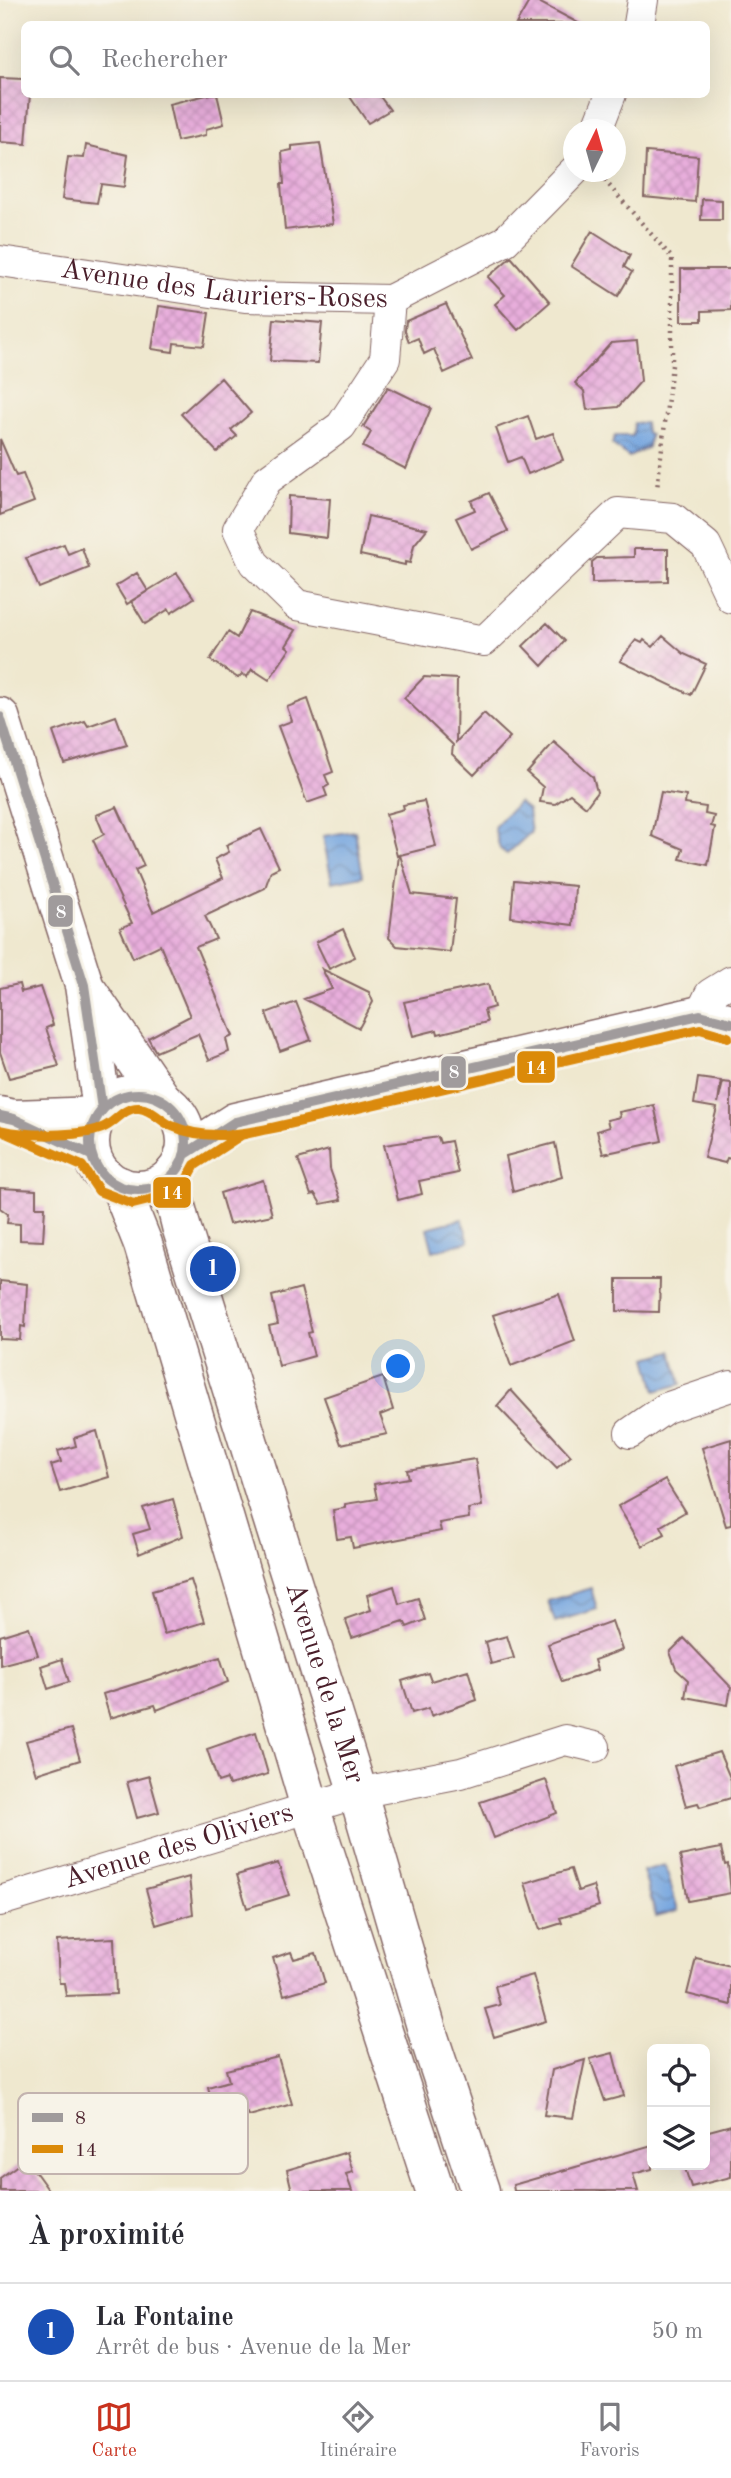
<!DOCTYPE html>
<html lang="fr">
<head>
<meta charset="utf-8">
<style>
  :root { --surface:#fff; --page:#f2f2f3; --text:#2b2b33; --muted:#7c7c81; --line:#e1e1e2; --accent:#c8321e }
  body { margin:0; font-family:"Old Standard TT",serif; background:var(--page); color:var(--text) }
  .controls { position:absolute; right:21px; bottom:21px; display:grid; overflow:hidden; border-radius:10px; box-shadow:0 7px 28px #0002 }
  .controls button { width:63px; height:63px; display:grid; place-items:center; padding:0; border:0; border-bottom:2px solid var(--line); background:var(--surface); color:var(--text); font:35px sans-serif }
  .compass { position:absolute; left:563px; top:119px; width:63px; height:63px; border-radius:50%; background:var(--surface); box-shadow:0 7px 28px #0002; rotate:5deg }
  .you { position:absolute; left:399px; top:1367px; width:24px; height:24px; margin:-18px; border:5px solid #fff; border-radius:50%; background:#1a73e8; box-shadow:0 0 0 10px #1a73e833 }
  .badge { display:grid; place-items:center; width:46px; height:46px; border-radius:50%; background:var(--accent); color:#fff; font-size:23px; font-weight:700 }
  .pin { position:absolute; translate:-50% -50%; border:4px solid #fff; box-shadow:0 2px 7px #0006 }
  .list { margin:0; padding:0; list-style:none }
  h2 { display:flex; justify-content:space-between; align-items:center; height:91px; margin:0; padding:0 28px; font-size:30px }
  h2 small { font-size:23px; font-weight:400; color:var(--muted) }
  .list li { display:grid; grid-template-columns:46px 1fr auto; gap:21px; align-items:center; box-sizing:border-box; height:98px; padding:0 28px; border-top:2px solid var(--line) }
  .list b { display:block; font-size:26px; white-space:nowrap }
  .list p { margin:0; font-size:23px; white-space:nowrap; color:var(--muted) }
  .list em { font-size:23px; font-style:normal; color:var(--muted) }
  .icon { flex:none; width:38px; height:38px; fill:none; stroke:currentColor; stroke-width:2; stroke-linecap:round; stroke-linejoin:round }
  .map { position:relative; flex:none; width:731px; height:2191px; overflow:hidden }
  .search { position:absolute; background:var(--surface); box-shadow:0 7px 28px #0002; left:21px; right:21px; top:21px; height:77px; display:flex; align-items:center; gap:18px; box-sizing:border-box; padding:0 24px; border-radius:10px; color:var(--muted); font-size:26px }
  .sheet { height:189px; background:var(--surface) }
  nav { display:flex; justify-content:space-around; align-items:center; box-sizing:border-box; height:98px; border-top:2px solid var(--line); background:var(--surface); font-size:19px; color:var(--muted) }
  nav a { display:grid; justify-items:center; gap:4px }
  nav .on { color:var(--accent) }
  .map>svg:first-child { display:block }
  .water { fill:url(#water-waves); stroke:#606285; stroke-width:2 }
  .building { fill:url(#building-cross-hatch) }
  .lines { fill:none; stroke-linecap:round; stroke-linejoin:round }
  .street-casing { stroke:#846564; stroke-width:32 }
  .secondary-casing { stroke:#846564; stroke-width:41 }
  .path { stroke:#846564; stroke-width:4.5; stroke-dasharray:2 5; stroke-linecap:butt }
  .street { stroke:#fff; stroke-width:30 }
  .secondary { stroke:#fff; stroke-width:38 }
  .bus-1-casing { stroke:#f7f3e8; stroke-width:16 }
  .bus-2-casing { stroke:#f7f3e8; stroke-width:16 }
  .bus-1 { stroke:#a09b9c; stroke-width:10 }
  .bus-2 { stroke:#db8a09; stroke-width:10 }
  .labels { text-anchor:middle; dominant-baseline:central; stroke-width:5; stroke-linejoin:round; paint-order:stroke }
  .street-label { font-size:28px; fill:#4a1f2b; stroke:#f7f3e8 }
  .key { fill:#f7f3e8; stroke:#c3b3af; stroke-width:2 }
  .key-label { font-size:19px; fill:#4a1f2b }
  .line-badge { stroke:#f7f3e8; stroke-width:2.5 }
  .badge-label { font-size:19px; text-anchor:middle; font-weight:bold; fill:#fff }
</style>
</head>
<body>
<div class="map">
<svg width="731" height="2191" viewBox="0 0 731 2191">
  <defs>
    <pattern id="water-waves" width="16" height="10" patternUnits="userSpaceOnUse" patternTransform="scale(1.75)"><rect width="16" height="10" fill="#75a5df"/><path d="M0 5q4-4 8 0t8 0" fill="none" stroke="#6286b5"/></pattern>
    <pattern id="building-cross-hatch" width="8" height="8" patternUnits="userSpaceOnUse" patternTransform="scale(1.75)"><rect width="8" height="8" fill="#e8aedc"/><path d="M0 0l8 8M0 8l8-8" fill="none" stroke="#c895bd"/></pattern>
  </defs>
  <rect width="100%" height="100%" fill="#f7f3e8"/>
  <filter id="ink" filterUnits="userSpaceOnUse"><feTurbulence type="fractalNoise" baseFrequency=".0143" numOctaves="2"/><feDisplacementMap in="SourceGraphic" scale="14" xChannelSelector="R" yChannelSelector="G"/><feConvolveMatrix kernelMatrix="1 2 1 2 8 2 1 2 1" color-interpolation-filters="sRGB"/></filter>
  <filter id="wash" filterUnits="userSpaceOnUse"><feTurbulence type="fractalNoise" baseFrequency=".00686" numOctaves="4" result="noise"/><feDisplacementMap in="SourceGraphic" scale="28" xChannelSelector="R" yChannelSelector="G"/><feGaussianBlur stdDeviation="1.57" result="paint"/><feColorMatrix in="noise" values="0 0 0 0 0 0 0 0 0 0 0 0 0 0 0 0 0 1.4 0 .05"/><feComposite in="paint" operator="in"/></filter>
  <g filter="url(#wash)">
    <rect width="100%" height="100%" fill="#efe8cf"/>
    <path class="water" d="M634,423H645L646,432L650,435L648,447L629,457L612,444L615,436H633Z
      M518,802L528,810L531,832L507,854L500,849L494,827Z
      M355,831L363,876L332,882L323,836Z
      M462,1219L469,1241L433,1251L427,1228Z
      M672,1351L681,1384L656,1391L647,1358Z
      M591,1588L597,1609L555,1622L548,1601Z
      M665,1865L678,1910L656,1916L643,1871Z"/>
    <g id="blocks">
      <path class="building" d="M530,0H535L580,24H516Z
        M0,78L24,79V94H30L26,144L0,142Z
        M211,94H217L224,124L206,129V135L177,141L169,104Z
        M348,94H378L390,110L368,123Z
        M320,143L333,224L285,230L281,184H284L282,152L292,150V146Z
        M86,145L128,155L124,187L101,184L97,203L62,199L68,157L84,158Z
        M646,152L698,156L695,202L644,197Z
        M702,199L722,200V220H701Z
        M592,231L630,255L624,267L632,272L618,296L571,266Z
        M511,257L550,302L518,330L495,304L505,295L488,277Z
        M681,269H731V310L702,311V321H681Z
        M446,304L472,360L444,373L434,349L424,354L418,338L409,342L405,331L406,321Z
        M159,306L209,313L204,346L174,343L173,352L152,349Z
        M274,319L322,323L318,363L270,361Z
        M637,341L641,381L618,407L587,410L584,391L575,383L611,343Z
        M221,378L251,413L231,430L237,436L217,452L181,414Z
        M388,387L431,408L406,469L363,447L371,432L363,427Z
        M528,416L536,439L553,433L563,460L528,474L521,457L508,462L496,428Z
        M0,439L16,476L23,474L34,502L0,515Z
        M489,493L508,531L471,549L456,518L475,510L471,501Z
        M289,496L330,499L327,538L288,533Z
        M368,516L427,529L414,545L410,563L405,562V565L360,555Z
        M64,544L68,554L82,548L89,568L39,588L26,558Z
        M634,549H668V581L592,583V562L597,558L634,557Z
        M137,573L148,591L127,604L116,586Z
        M177,573L194,598L171,613L169,609L145,624L131,601Z
        M250,612L296,630L286,646L290,649L269,680L252,669L247,677L242,674L238,678L210,660L228,632L237,638Z
        M547,623L565,641L542,666L523,646Z
        M663,636L684,654L706,664L691,695L620,661L636,640L642,643L644,640L653,647Z
        M424,677L457,679L456,742L484,713L510,737L474,775L452,754L453,745L404,698Z
        M308,699L333,772L325,775L329,785L324,788L327,796L307,803L278,726L292,721L287,707Z
        M116,716L127,745L64,763L53,732L85,721L88,726Z
        M554,742L593,777L597,792L586,807L570,794L555,804L540,802L543,787L527,773Z
        M661,792L686,796L685,804L706,807L705,814L714,816L711,826L715,827L708,865L680,859L683,849L652,836Z
        M424,801L436,846L400,855L412,894L456,899L450,952L397,946L389,938L399,855L397,856L386,814L404,809L403,805Z
        M117,807L144,866L135,870L153,912L223,878L215,859L229,852L226,845L261,829L279,867L271,871L265,888L205,916L216,939L196,947L233,1036L226,1039L229,1052L209,1060L198,1034L156,1052L148,1038L190,1016L160,945L133,958L120,928L132,923L93,840L104,834L96,815Z
        M514,880L575,886L573,925L511,917Z
        M343,929L355,957L329,969L316,942Z
        M322,969L369,992L373,1002L359,1028L304,999L332,989Z
        M19,984L21,992L40,987L53,1025L46,1028L59,1066L9,1078L0,1052V988Z
        M488,984L494,1007L484,1010L487,1022L438,1034L437,1030L413,1036L404,1002Z
        M296,1002L311,1040L280,1051L266,1013Z
        M698,1078L721,1081L718,1103L723,1082L731,1083V1159L727,1158L725,1163L704,1158L717,1108L694,1104Z
        M654,1105L662,1141L603,1154L597,1131L609,1127L607,1120L620,1117L619,1112Z
        M438,1137L440,1143L451,1141L458,1173L419,1181L422,1194L398,1200L384,1145Z
        M555,1143L562,1177L513,1192L506,1156Z
        M329,1150L330,1169L341,1200L321,1204L315,1194L311,1195L298,1159Z
        M263,1180L272,1215L229,1224L220,1193Z
        M0,1188L36,1190V1207H45L43,1241L20,1240V1224L7,1223L8,1214L0,1208Z
        M617,1279H660L659,1312L617,1311Z
        M0,1281L27,1284L25,1327L21,1326L20,1340L0,1339Z
        M301,1288L312,1332L308,1333L314,1356L279,1366L269,1326L278,1324L272,1296Z
        M559,1294L575,1341L511,1366L493,1315Z
        M383,1377L393,1410L380,1415L387,1434L341,1444L324,1397Z
        M511,1390L571,1456L557,1468L497,1406Z
        M97,1431L109,1477L60,1492L51,1465L61,1462L58,1451L76,1446L74,1438Z
        M731,1439V1525L726,1526L702,1448Z
        M475,1459L482,1506L468,1509L469,1518L439,1523L441,1531L353,1548L351,1537L337,1539L333,1510L345,1508V1504L377,1499L374,1484L409,1478L407,1470Z
        M665,1480L685,1512L661,1526L665,1534L642,1546L618,1506Z
        M173,1499L183,1536L139,1554L133,1534L150,1529L143,1508Z
        M191,1580L204,1622L164,1634L152,1591Z
        M394,1586L399,1604L418,1598L425,1620L407,1627L404,1621L352,1638L345,1619L371,1610L367,1595Z
        M612,1621L622,1650L594,1660L597,1670L562,1682L548,1644Z
        M29,1627L38,1655L0,1665V1636Z
        M507,1636L514,1658L491,1664L485,1642Z
        M684,1638L731,1687L728,1705L685,1697L688,1680L676,1669L670,1652Z
        M220,1657L228,1682L157,1710L155,1705L110,1718L103,1694Z
        M62,1659L69,1682L48,1689L41,1666Z
        M468,1670L477,1700L431,1716L429,1708L412,1713L402,1681L428,1673L431,1681Z
        M71,1729L80,1760L36,1774L26,1741Z
        M256,1732L268,1774L229,1785L227,1779L218,1782L207,1749Z
        M719,1752L731,1780V1798L700,1807L698,1803L686,1806L674,1766Z
        M149,1776L159,1812L137,1818L127,1782Z
        M546,1780L557,1813L494,1838L480,1802Z
        M721,1848L725,1865L728,1864L731,1893L688,1901L680,1856Z
        M278,1863L289,1895L247,1908L237,1875Z
        M571,1869L578,1891L593,1886L599,1906L560,1918L562,1923L540,1930L525,1883Z
        M189,1877L193,1914L156,1925L146,1889Z
        M114,1938L116,1994L66,1996L64,1983H59L57,1941Z
        M291,1952L294,1959L316,1953L325,1983L284,1995L273,1958Z
        M696,1958L731,1966V2005L687,1994Z
        M533,1975L546,2021L494,2037L485,2009L500,2005L495,1986Z
        M613,2053L624,2096L605,2101L590,2059Z
        M278,2057L292,2104L249,2116L248,2113L232,2118L229,2110L215,2114L208,2087L229,2081L226,2070Z
        M585,2060L573,2118L544,2115L552,2070Z
        M731,2125V2177L691,2187L684,2165H705V2132Z
        M652,2145V2169L633,2174L638,2191H514L513,2185Z
        M347,2152L353,2172L346,2174L352,2191H292L287,2170Z
        M26,2159L49,2191H0V2178Z"/>
    </g>
  </g>
  <g filter="url(#ink)">
    <use href="#blocks" fill-opacity="0" stroke="#846564" stroke-width="2"/>
    <g class="lines">
      <defs>
        <g id="street">
          <path d="M639,24L643,0"/>
          <path d="M597,130L611,94"/>
          <path id="s1" d="M0,261L245,297L390,300L505,241L574,171"/>
          <path d="M390,300L385,359L341,426L267,480L238,529L254,563L297,605L484,641L618,513L673,518L706,545L731,598"/>
          <path d="M700,1015L710,994L731,981"/>
          <path d="M630,1433L666,1408L731,1386"/>
          <path id="s2" d="M0,1901L358,1793L461,1773L565,1740L595,1747"/>
        </g>
        <g id="secondary">
          <path d="M0,717L84,985L102,1109"/>
          <path d="M89,993L163,1101"/>
          <circle cx="138" cy="1142" r="48"/>
          <path d="M0,1116L14,1119L98,1116"/>
          <path d="M184,1155L235,1122L700,1015L731,1023"/>
          <path id="s3" d="M174,1174L173,1194L181,1226L358,1793L429,2037L480,2191"/>
          <path d="M120,1186L143,1244L310,1807L435,2191"/>
        </g>
      </defs>
      <use href="#street" class="street-casing"/>
      <use href="#secondary" class="secondary-casing"/>
      <path class="path" d="M600,175L672,258V365L657,489"/>
      <use href="#street" class="street"/>
      <use href="#secondary" class="secondary"/>
      <defs>
        <path id="bus-1" d="M0,717L84,985L102,1109
          M90 1142a48 48 0 1 1 96 0a48 48 0 1 1-96 0Z
          M0,1116L14,1119L91,1155
          M184,1155L235,1122L700,1015L731,1023"/>
        <path id="bus-2" d="M0,1130L82,1166L99,1191L133,1204L169,1195L185,1183L195,1165L241,1135L700,1029L728,1037
          M0,1130C24,1136 79,1137 102,1128C116,1123 123,1107 139,1108C152,1109 160,1121 172,1126C205,1141 244,1134 278,1127"/>
      </defs>
      <use href="#bus-1" class="bus-1-casing"/>
      <use href="#bus-2" class="bus-2-casing"/>
      <use href="#bus-1" class="bus-1"/>
      <use href="#bus-2" class="bus-2"/>
    </g>
  </g>
  <g class="labels">
    <g class="street-label">
      <text stroke="none"><textPath href="#s1" startOffset="226">Avenue des Lauriers-Roses</textPath></text>
      <text stroke="none"><textPath href="#s3" startOffset="532">Avenue de la Mer</textPath></text>
      <text stroke="none"><textPath href="#s2" startOffset="187">Avenue des Oliviers</textPath></text>
    </g>
  </g>
  <rect x="18" y="2093" width="230" height="81" rx="10" class="key"/>
  <rect x="32" y="2113" width="31" height="9" fill="#a09b9c"/>
  <rect x="32" y="2145" width="31" height="8" fill="#db8a09"/>
  <g class="key-label">
    <text x="75" y="2124">8</text>
    <text x="75" y="2156">14</text>
  </g>
  <g class="line-badge">
    <rect x="47" y="894" width="27" height="34" rx="7" fill="#a09b9c"/>
    <rect x="516" y="1050" width="40" height="34" rx="7" fill="#db8a09"/>
    <rect x="440" y="1055" width="27" height="34" rx="7" fill="#a09b9c"/>
    <rect x="152" y="1176" width="40" height="33" rx="7" fill="#db8a09"/>
  </g>
  <g class="badge-label">
    <text x="61" y="918">8</text>
    <text x="536" y="1074">14</text>
    <text x="454" y="1078">8</text>
    <text x="172" y="1199">14</text>
  </g>
</svg>
<div class="controls">
<button><svg class="icon" aria-label="locate" viewBox="0 0 24 24"><circle cx="12" cy="12" r="6"/><path d="M12 2v4M12 18v4M2 12h4M18 12h4"/></svg></button>
<button><svg class="icon" aria-label="layers" viewBox="0 0 24 24"><path d="M12 4l9 5-9 5-9-5zM3 14l9 5 9-5"/></svg></button>
</div>
<svg class="compass" viewBox="-18 -18 36 36"><path d="M0-13l5 13h-10z" fill="#e53935"/><path d="M0 13l5-13h-10z" fill="#7c7c81"/></svg>
<div class="you"></div>
<div class="pin badge" style="left:213px;top:1269px;background:#1a4fb4">1</div>
<div class="search"><svg class="icon" aria-label="search" viewBox="0 0 24 24"><circle cx="10" cy="10" r="6"/><path d="M15 15l6 6"/></svg>Rechercher</div>
</div>
<section class="sheet">
<h2>À proximité<small></small></h2>
<ul class="list">
<li><span class="badge" style="background:#1a4fb4">1</span><div><b>La Fontaine</b><p>Arrêt de bus · Avenue de la Mer</p></div><em>50 m</em></li>
</ul>
</section>
<nav>
<a class="on"><svg class="icon" aria-label="map" viewBox="0 0 24 24"><path d="M3 6l6-2 6 2 6-2v14l-6 2-6-2-6 2zM9 4v14M15 6v14"/></svg>Carte</a>
<a><svg class="icon" aria-label="directions" viewBox="0 0 24 24"><path d="M12 3l9 9-9 9-9-9zM9 14v-3h6M13 9l2 2-2 2"/></svg>Itinéraire</a>
<a><svg class="icon" aria-label="saved" viewBox="0 0 24 24"><path d="M7 4h10v16l-5-4-5 4z"/></svg>Favoris</a>
</nav>
</body>
</html>
